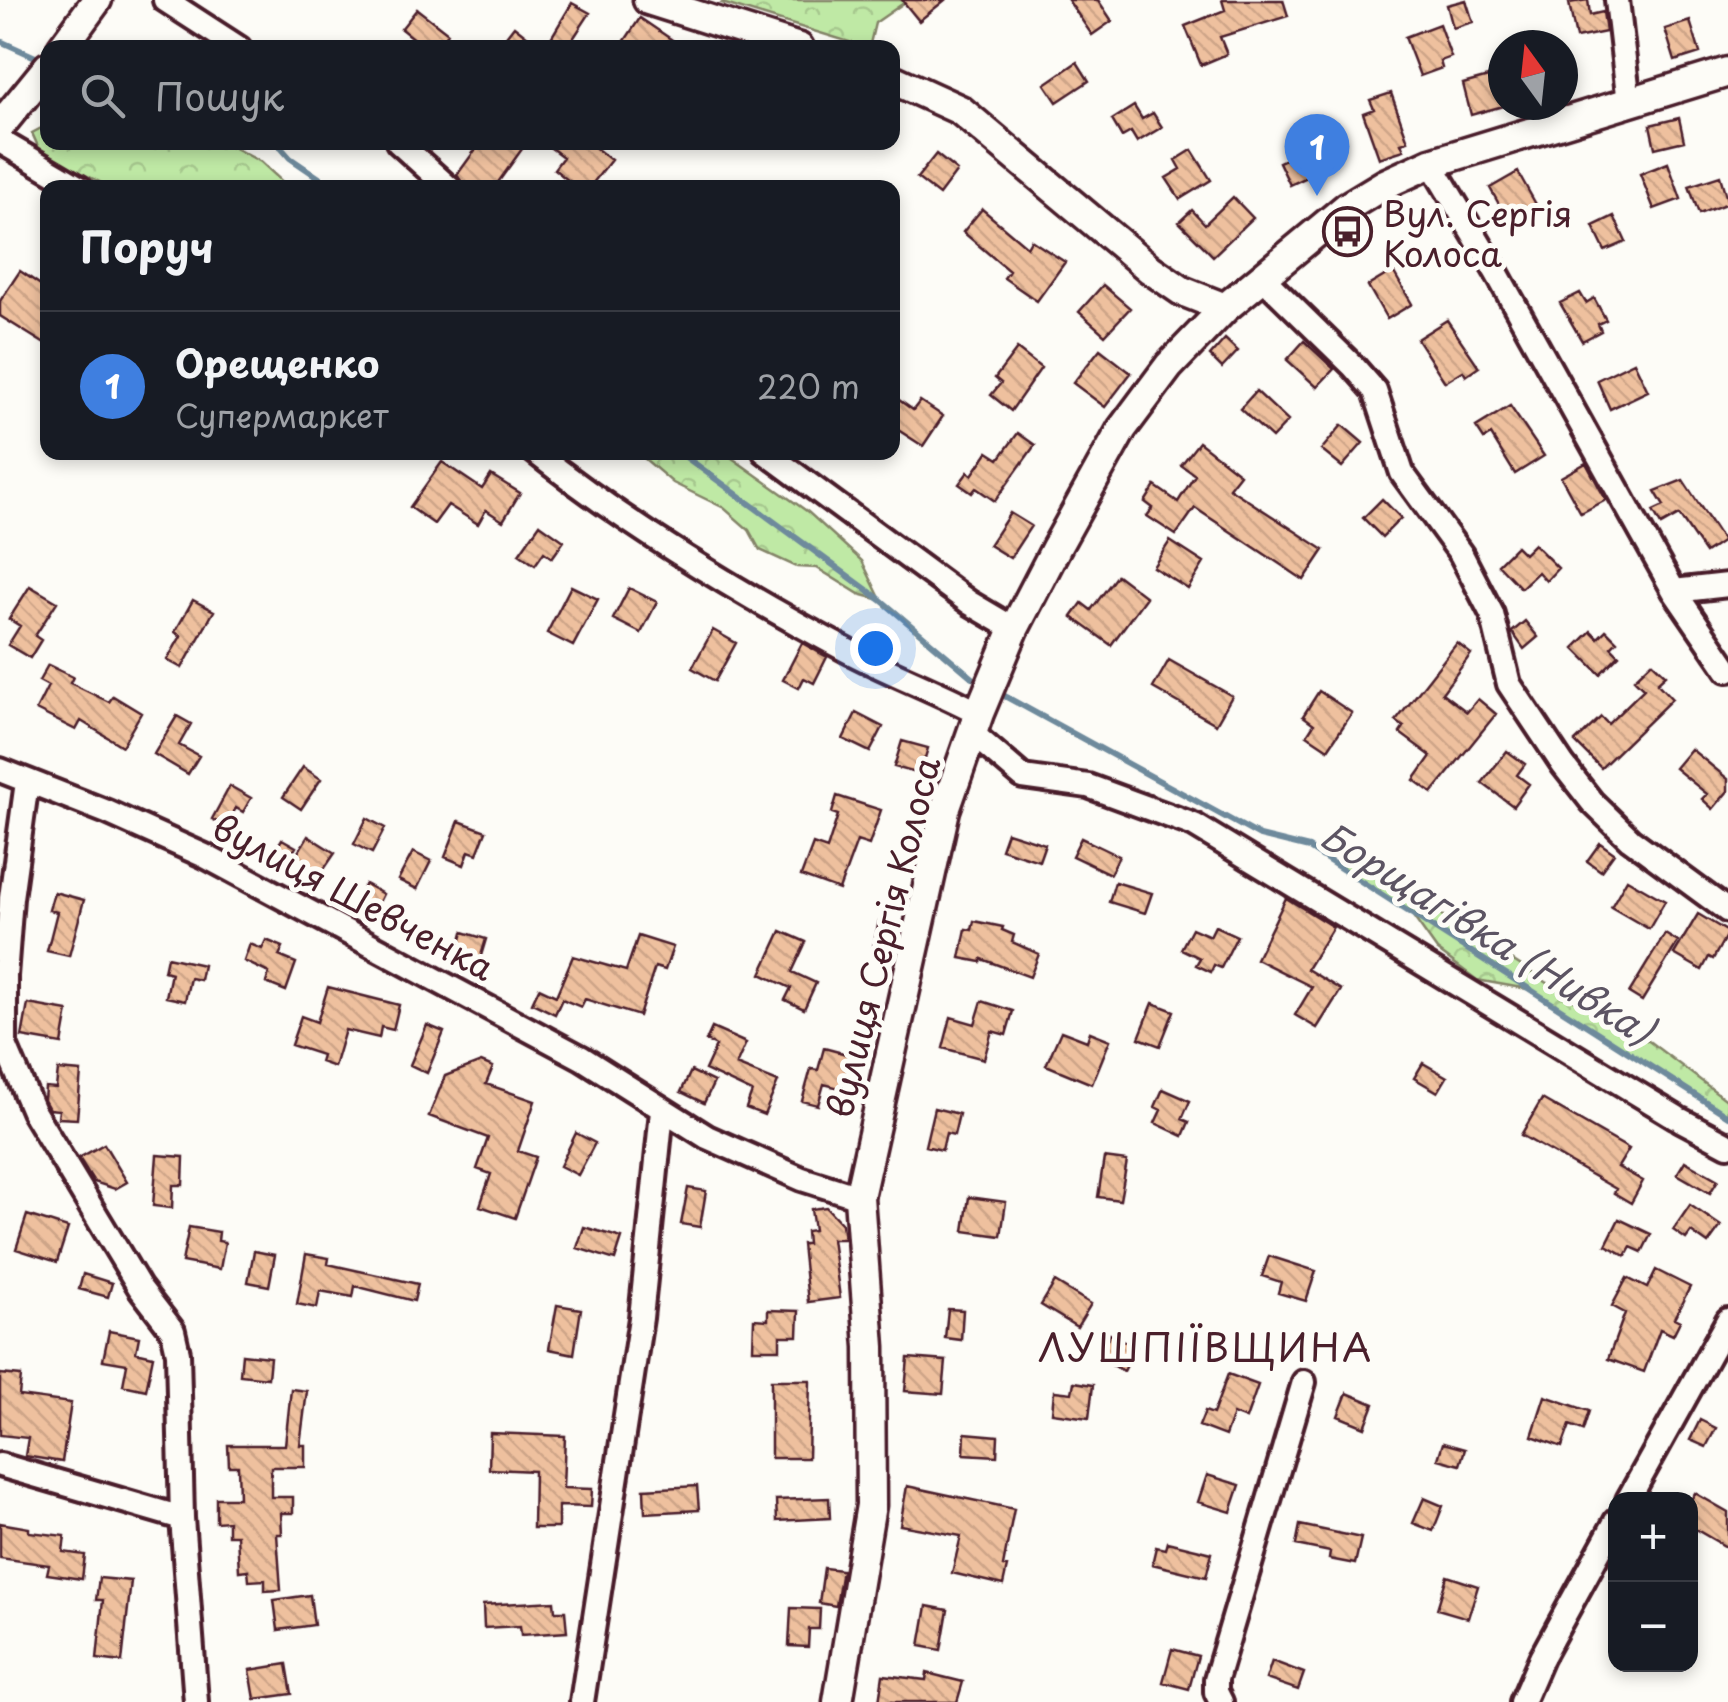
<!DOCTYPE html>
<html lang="uk">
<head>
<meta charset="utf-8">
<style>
  :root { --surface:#171b24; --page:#20242c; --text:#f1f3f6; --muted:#9ea1a6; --line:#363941; --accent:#a6949b }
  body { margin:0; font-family:"Playpen Sans",sans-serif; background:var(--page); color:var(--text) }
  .controls { position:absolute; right:30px; bottom:30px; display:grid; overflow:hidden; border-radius:20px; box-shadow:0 5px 15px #0003 }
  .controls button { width:90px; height:90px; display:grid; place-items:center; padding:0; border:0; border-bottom:2px solid var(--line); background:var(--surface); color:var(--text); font:50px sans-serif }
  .compass { position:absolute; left:1488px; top:30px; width:90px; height:90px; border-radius:50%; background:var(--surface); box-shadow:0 5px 15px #0003; rotate:345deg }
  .you { position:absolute; left:875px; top:648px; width:35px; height:35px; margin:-25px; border:8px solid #fff; border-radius:50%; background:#1a73e8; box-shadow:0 0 0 15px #1a73e833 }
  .badge { display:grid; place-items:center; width:65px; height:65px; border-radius:50%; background:var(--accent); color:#fff; font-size:32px; font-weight:700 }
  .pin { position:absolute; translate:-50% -82px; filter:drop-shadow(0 2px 5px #0008) }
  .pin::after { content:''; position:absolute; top:52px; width:35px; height:30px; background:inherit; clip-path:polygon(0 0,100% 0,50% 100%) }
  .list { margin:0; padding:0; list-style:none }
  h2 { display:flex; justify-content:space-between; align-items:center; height:130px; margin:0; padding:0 40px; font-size:42px }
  h2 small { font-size:32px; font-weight:400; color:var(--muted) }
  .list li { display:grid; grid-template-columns:65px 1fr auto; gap:30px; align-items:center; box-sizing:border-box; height:150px; padding:0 40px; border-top:2px solid var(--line) }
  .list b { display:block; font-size:38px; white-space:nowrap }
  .list p { margin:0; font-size:32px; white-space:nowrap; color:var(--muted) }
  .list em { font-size:32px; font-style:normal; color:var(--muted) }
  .icon { flex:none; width:55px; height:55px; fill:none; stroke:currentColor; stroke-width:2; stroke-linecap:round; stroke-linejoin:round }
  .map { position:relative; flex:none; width:1728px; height:1702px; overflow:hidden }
  .search { position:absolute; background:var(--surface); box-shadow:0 5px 15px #0003; left:40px; top:40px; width:860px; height:110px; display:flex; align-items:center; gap:25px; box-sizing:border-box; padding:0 35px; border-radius:20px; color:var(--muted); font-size:38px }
  .panel { position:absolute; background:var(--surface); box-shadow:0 5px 15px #0003; left:40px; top:180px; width:860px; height:280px; border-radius:20px }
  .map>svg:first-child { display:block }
  .forest { fill:url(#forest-crowns); stroke:#848468; stroke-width:2.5 }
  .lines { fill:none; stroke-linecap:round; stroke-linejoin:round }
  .stream { stroke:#6e8a9c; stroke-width:6 }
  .building { fill:url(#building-back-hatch); stroke:#4a1f2b; stroke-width:2.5 }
  .minor-casing { stroke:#4a1f2b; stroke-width:30 }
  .tertiary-casing { stroke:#4a1f2b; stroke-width:35 }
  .minor { stroke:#fdfcf7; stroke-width:22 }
  .tertiary { stroke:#fdfcf7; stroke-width:28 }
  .labels { text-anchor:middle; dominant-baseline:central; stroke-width:10; stroke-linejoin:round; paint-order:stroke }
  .poi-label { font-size:35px; fill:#4a1f2b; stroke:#fdfcf7; text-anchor:start }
  .street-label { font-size:35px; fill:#4a1f2b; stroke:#fdfcf7 }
  .water-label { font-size:38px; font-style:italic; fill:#5c5463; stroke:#fdfcf7 }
  .neighbourhood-label { font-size:38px; letter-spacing:2.5px; fill:#4a1f2b; stroke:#fdfcf7 }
</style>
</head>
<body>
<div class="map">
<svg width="1728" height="1702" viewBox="0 0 1728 1702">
  <defs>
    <pattern id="forest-crowns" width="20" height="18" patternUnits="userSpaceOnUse" patternTransform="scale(2.5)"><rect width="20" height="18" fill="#bfe9a5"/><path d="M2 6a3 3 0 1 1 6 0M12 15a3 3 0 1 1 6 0" fill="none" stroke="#a6c78e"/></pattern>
    <pattern id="building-back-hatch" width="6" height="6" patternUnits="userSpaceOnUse" patternTransform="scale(2.5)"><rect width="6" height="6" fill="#eec09e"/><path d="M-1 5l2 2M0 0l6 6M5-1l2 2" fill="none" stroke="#cea588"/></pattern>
  </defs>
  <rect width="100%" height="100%" fill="#fdfcf7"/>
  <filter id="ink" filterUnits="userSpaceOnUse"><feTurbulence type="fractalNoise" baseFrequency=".01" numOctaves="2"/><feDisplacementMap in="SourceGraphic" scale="20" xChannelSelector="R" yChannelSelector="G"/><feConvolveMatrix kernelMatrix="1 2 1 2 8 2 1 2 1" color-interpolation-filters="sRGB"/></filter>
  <g filter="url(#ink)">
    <path class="forest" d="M726,0H908L875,23L869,48L722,3Z
      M47,125L48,142L225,143L261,162L288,187H110L41,153L32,133Z
      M638,453H725L808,512L862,561L881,600L859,594L817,568L797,567L760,550L749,530L724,508L673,483Z
      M1333,864H1362L1579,1003L1650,1042L1728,1101V1116L1527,989L1477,980L1437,950L1412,915Z"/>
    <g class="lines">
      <path class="stream" d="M0,41L42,60
        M276,142L290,158L334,188
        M679,452L881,600L973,678
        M1001,694L1260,836L1309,848L1728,1116"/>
    </g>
    <path class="building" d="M902,0H945L919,21Z
      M1068,0H1098L1112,21L1092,35Z
      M1222,0H1283L1288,16L1220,37L1227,54L1201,65L1185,26L1225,10Z
      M1466,0L1473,22L1453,28L1447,5Z
      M1588,0L1590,15L1603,12L1606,32L1576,38L1569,3Z
      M572,3L590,13L567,48L551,38Z
      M417,9L448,33L437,48H425L401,29Z
      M640,18L684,48H620Z
      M1690,21L1700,53L1675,61L1665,29Z
      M1439,24L1451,57L1440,61L1442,68L1420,76L1405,37Z
      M514,26L542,48H497Z
      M1077,62L1089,81L1057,102L1045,84Z
      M1503,73V106L1471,115L1463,84Z
      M1391,93L1408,141L1401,143L1404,150L1379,158L1363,113L1374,109L1370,100Z
      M1134,106L1142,119L1153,113L1162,127L1137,142L1131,132L1122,137L1112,120Z
      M1679,118L1684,141L1655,148L1650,125Z
      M481,142H527L494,188H466L457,175Z
      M543,142H588L611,160L589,188H564L569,181L554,169L563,157Z
      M1192,150L1211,180L1180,199L1166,178L1181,169L1176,160Z
      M1305,150L1316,173L1290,185L1279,162Z
      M936,154L957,171L939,195L917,178Z
      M1668,163L1681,199L1654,209L1640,174Z
      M1518,172L1538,208L1510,224L1490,188Z
      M1720,176L1728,203L1699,214L1689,186Z
      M1233,197L1253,218L1213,256L1179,222L1192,210L1205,224Z
      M982,209L1027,247L1031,240L1065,262L1037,301L1004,278L1009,271L963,232Z
      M1614,216L1626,242L1605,251L1593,226Z
      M20,271L48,290V346L0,316V301Z
      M1393,271L1412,304L1387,319L1368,286Z
      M1103,285L1130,308L1105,335L1079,312Z
      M1580,293L1586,303L1594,298L1606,320L1598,324L1601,331L1582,341L1560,303Z
      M1447,320L1479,367L1466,376L1463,371L1445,382L1417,339Z
      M1225,339L1238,351L1222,368L1210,356Z
      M1304,341L1334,369L1317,387L1287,360Z
      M1017,349L1041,368L1011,411L991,395L1001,383L995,378Z
      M1100,349L1131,373L1105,407L1073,383Z
      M1634,362L1648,391L1610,409L1597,380Z
      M1256,391L1288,421L1272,438L1240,409Z
      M892,395L913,410L920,401L943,416L923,446L892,426Z
      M1510,406L1544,456L1515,474L1491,435L1484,439L1476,427Z
      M1342,425L1363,443L1342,467L1321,450Z
      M1018,433L1035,445L995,501L976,488L972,493L959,484L968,472L972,475L988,452L999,459Z
      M1199,442L1240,474L1229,488L1324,550L1304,580L1195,508L1176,535L1147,516L1153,508L1145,502L1155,486L1178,502L1195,475L1181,465Z
      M442,462L482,489L491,475L520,493L503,521L486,510L478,524L448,505L434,524L410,507Z
      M1586,463L1606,500L1581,513L1561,477Z
      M1683,480L1723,541L1705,553L1679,515L1661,525L1653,511L1664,506L1655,491Z
      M1382,499L1401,518L1382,537L1363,518Z
      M1010,513L1031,526L1010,558L989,545Z
      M540,524L564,541L552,558L544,552L535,565L519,554Z
      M1170,541L1204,563L1188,589L1153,567Z
      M1534,544L1558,568L1546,581L1538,572L1521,588L1498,564L1516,546L1524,554Z
      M1117,575L1146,597L1111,645L1072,617L1082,603L1091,610Z
      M30,586L57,602L35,636L41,640L30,658L8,645L20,626L9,619Z
      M571,586L598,599L573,646L547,633Z
      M629,588L657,602L641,633L613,619Z
      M193,600L214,611L182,668L167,660L181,636L175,632Z
      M1525,621L1538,637L1524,649L1512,632Z
      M713,630L736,643L715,681L692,668Z
      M1606,630L1617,641L1611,647L1619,655L1600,674L1574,648L1591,631L1598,638Z
      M802,643L827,657L814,683L804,678L799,688L783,680Z
      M1457,643L1471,654L1442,693L1467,712L1478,699L1496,714L1432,793L1414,780L1431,756L1400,733L1404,727L1396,721Z
      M1169,660L1232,696L1216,724L1153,688Z
      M1652,662L1666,675L1657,683L1672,699L1601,768L1575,742L1601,717L1608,724L1644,689L1634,679Z
      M48,665L73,677L70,683L109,702L113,696L141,713L122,746L81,721L76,730L36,710L48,686L39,681Z
      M1319,691L1352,713L1328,749L1307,735L1314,724L1303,716Z
      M856,713L883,727L870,752L843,739Z
      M177,716L191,724L179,745L199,756L188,774L154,754Z
      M902,741L928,748L920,774L894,767Z
      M1691,749L1728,779V791L1713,809L1702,799L1707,794L1675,768Z
      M1507,751L1525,764L1517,775L1529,784L1513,806L1482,783Z
      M303,767L321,779L301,809L283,797Z
      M230,786L251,798L243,812L236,808L225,826L212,819Z
      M837,796L881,810L869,845L857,841L839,890L801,876L813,844L827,849L838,815L832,813Z
      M367,818L385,828L372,853L354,844Z
      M459,821L486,831L477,854L469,851L464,865L445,857Z
      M1007,832L1045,844L1039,861L1001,849Z
      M308,836L335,853L318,878L292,862Z
      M1081,838L1119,856L1110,874L1072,856Z
      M282,839L296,847L282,870L268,862Z
      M1600,843L1614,853L1601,871L1587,861Z
      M413,852L431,861L417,889L398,880Z
      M1627,879L1665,901L1649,929L1611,907Z
      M1115,882L1152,893L1145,913L1109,902Z
      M365,884L383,894L372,916L353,906Z
      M54,892L84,900L69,956L47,951L57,912L49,910Z
      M1286,898L1333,927L1307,969L1341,990L1317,1028L1295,1015L1312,987L1256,959Z
      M1698,914L1728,932L1713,959L1709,957L1702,970L1674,954Z
      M879,921L896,925L889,955L872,952Z
      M974,921L1003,927L1002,930L1014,935L1012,942L1039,954L1030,977L982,959L981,962L960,958L966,929L972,930Z
      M1215,926L1237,936L1221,968L1214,965L1211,972L1196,965L1200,958L1181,949L1192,928L1210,936Z
      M781,931L806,942L792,972L816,983L804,1009L785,1000L791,988L761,974Z
      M463,932L486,939L477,969L455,963Z
      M1665,934L1678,942L1642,1001L1629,993Z
      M638,936L673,947L665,970L655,967L639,1016L585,999L581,1007L562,999L555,1014L532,1003L539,988L556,996L573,956L626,971Z
      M266,940L283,947L279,956L296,963L286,991L266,983L269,973L244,961L250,944L262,949Z
      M167,957L203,965L200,980L190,978L185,1001L166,997L171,973L164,971Z
      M328,987L399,1005L393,1030L381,1027L379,1038L345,1030L334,1067L320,1062L322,1055L291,1045L301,1016L317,1022Z
      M982,1001L1013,1011L1006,1035L992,1031L984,1059L943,1048L951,1017L975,1024Z
      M1153,1003L1174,1011L1160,1046L1139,1038Z
      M28,1004L68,1011L62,1044L22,1037Z
      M427,1025L444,1032L427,1073L410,1065Z
      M712,1028L746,1043L736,1065L778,1082L764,1115L746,1108L752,1092L705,1070L716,1046L706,1041Z
      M1061,1031L1087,1041L1090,1032L1110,1040L1092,1084L1046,1065Z
      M824,1048L861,1058L854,1083L846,1080L843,1089L824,1084L818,1105L802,1101L811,1069L818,1070Z
      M481,1062L493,1067L486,1084L535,1101L518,1151L536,1157L515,1218L480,1206L491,1174L477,1169L488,1138L429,1116L445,1076Z
      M1423,1063L1447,1077L1438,1092L1414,1078Z
      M58,1070L81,1072L77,1119L58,1118L59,1110L49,1109L44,1100L45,1087L56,1088Z
      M691,1071L714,1082L704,1103L681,1092Z
      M1163,1089L1190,1101L1182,1119L1189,1122L1183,1136L1155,1123L1161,1110L1155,1107Z
      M1542,1099L1629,1149L1618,1167L1643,1181L1631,1203L1614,1193L1616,1189L1521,1135Z
      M934,1108L959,1114L954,1135L946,1133L942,1150L925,1146Z
      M576,1133L595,1143L578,1175L560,1166Z
      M104,1144L127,1182L115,1189L94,1182L79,1158Z
      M157,1155L184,1157L183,1185H173L172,1208L153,1206Z
      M1104,1158L1127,1161L1120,1200L1098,1197Z
      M1685,1161L1718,1180L1710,1193L1677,1174Z
      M688,1188L706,1191L700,1227L681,1224Z
      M969,1197L1006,1202L1001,1236L964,1231Z
      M1690,1205L1721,1226L1708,1244L1691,1232L1686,1239L1673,1230Z
      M826,1207L842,1224L844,1239H832L840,1298L808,1302L802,1244H807L806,1231L814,1230L811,1209Z
      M27,1215L68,1228L57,1262L16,1249Z
      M1619,1219L1651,1234L1642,1252L1631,1247L1626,1256L1606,1245Z
      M189,1227L219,1232L218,1241L225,1242L220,1269L182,1262Z
      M584,1227L622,1238L615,1260L577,1248Z
      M254,1251L275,1255L269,1286L248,1282Z
      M306,1254L329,1258L328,1264L418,1284L414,1301L355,1286L353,1297L320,1291L317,1308L297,1304Z
      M1269,1256L1316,1271L1306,1301L1278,1293L1281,1282L1262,1276Z
      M1656,1270L1690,1287L1674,1318L1680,1321L1673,1335L1660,1329L1644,1372L1608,1359L1625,1313L1612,1306L1627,1278L1647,1288Z
      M83,1274L112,1283L108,1297L79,1289Z
      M1055,1282L1091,1304L1077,1327L1041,1305Z
      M557,1305L581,1309L574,1354L549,1349Z
      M948,1309L963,1310L961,1340L945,1338Z
      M768,1310L799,1311L798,1336H780V1349H753L754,1319L768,1320Z
      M109,1331L139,1337L136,1352L153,1356L146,1390L123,1385L127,1364L103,1360Z
      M1110,1334L1136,1347L1124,1371L1097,1358Z
      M242,1354L270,1357L268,1378L240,1375Z
      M908,1358L946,1361L943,1394L905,1391Z
      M0,1374L21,1376L19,1396L71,1403L62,1462L25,1456L28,1438L0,1435Z
      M1228,1374L1258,1385L1246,1419L1233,1414L1225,1436L1199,1426L1205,1411L1213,1414Z
      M771,1380H810L808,1458H771Z
      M1074,1382L1093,1385L1089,1418L1052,1413L1054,1391L1072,1393Z
      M291,1389L307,1391L300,1445H305V1467H271V1497H293V1513H281L282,1534H277L281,1590L265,1591V1580L249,1581L248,1570L239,1571L237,1535H228V1521L216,1522V1498H239L238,1466H229L228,1445H285Z
      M1347,1393L1374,1404L1365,1427L1338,1416Z
      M1545,1396L1589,1411L1583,1430L1570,1425L1562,1447L1532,1436Z
      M1700,1420L1716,1428L1706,1447L1690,1440Z
      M490,1433L565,1436L563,1488L592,1489L591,1507L558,1506V1528H533L534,1471L489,1469Z
      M965,1433L998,1436L997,1456L964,1454Z
      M1443,1443L1465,1449L1460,1465L1438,1459Z
      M1207,1475L1240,1485L1231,1512L1198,1502Z
      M697,1486L699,1510L645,1513L644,1489Z
      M907,1486L1014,1509L1003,1566L1007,1567L1003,1585L952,1573L961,1536L900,1525Z
      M1695,1493L1728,1512V1548L1690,1526V1501Z
      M829,1498L830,1518L777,1521L776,1500Z
      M1424,1498L1443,1506L1433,1531L1413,1523Z
      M0,1523L29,1528V1532L65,1536L63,1552L85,1555L82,1579L47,1574L49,1565L0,1558Z
      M1300,1525L1361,1538L1355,1564L1329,1559L1330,1552L1296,1545Z
      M1167,1542L1212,1553L1206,1577L1152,1564L1156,1547L1165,1549Z
      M824,1568L842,1570L836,1606L819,1603Z
      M1447,1576L1478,1586L1468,1618L1437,1609Z
      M99,1578L131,1581L122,1662L97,1659L103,1600H96Z
      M310,1595L314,1625L278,1630L274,1600Z
      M554,1601L555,1611H565L567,1632L521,1635L520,1626L484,1628L483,1605Z
      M927,1606L948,1610L941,1650L920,1646Z
      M791,1608L820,1609L819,1629H809L808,1647L789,1646Z
      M1172,1649L1198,1656L1189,1689L1163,1682Z
      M1272,1661L1304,1673L1298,1690L1266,1679Z
      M287,1664L292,1694L255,1699L250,1670Z
      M927,1673L963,1682L957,1702H879L883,1675L926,1680Z"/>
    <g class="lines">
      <defs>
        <path id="minor" d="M165,0L239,48
          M1617,0L1629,103
          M0,141L80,188
          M398,142L449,188
          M1431,163L1495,270L1674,591L1728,670
          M1262,277L1354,367L1375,391L1402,473L1461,554L1492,614L1509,684L1563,765L1592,802L1630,839L1728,911
          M535,452C631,528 739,593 846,650C889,673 936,690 979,713
          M765,452L970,603L1014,629
          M1674,591L1728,585
          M972,733L1023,777L1088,786L1194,825L1676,1117
          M0,770L107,812L205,856L582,1058L707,1137L802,1179L859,1197
          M27,782L11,898L5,976V1045L33,1111L140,1288L173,1331L178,1353L182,1518L196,1702
          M1681,1120L1728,1145
          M0,1465L182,1518
          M1628,1500L1728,1320
          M582,1702L641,1318L662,1111
          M1221,1702L1216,1692V1679L1304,1382
          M1522,1702L1541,1658L1616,1521"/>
        <path id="tertiary" d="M648,0L799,48
          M62,48L97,0
          M892,79L960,110L1150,269L1182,291L1225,308
          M0,126L48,67
          M838,1702L871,1505L870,1347L859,1197L945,810L979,713L1014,629L1056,548L1122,429L1169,366L1225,308L1347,207L1385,184L1431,163L1728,72"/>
      </defs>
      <use href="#minor" class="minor-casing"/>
      <use href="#tertiary" class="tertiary-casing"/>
      <use href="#minor" class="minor"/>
      <use href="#tertiary" class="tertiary"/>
    </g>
  </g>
  <defs>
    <symbol id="bus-ring" viewBox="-11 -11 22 22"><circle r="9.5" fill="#fdfcf7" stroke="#4a1f2b" stroke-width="1.5"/><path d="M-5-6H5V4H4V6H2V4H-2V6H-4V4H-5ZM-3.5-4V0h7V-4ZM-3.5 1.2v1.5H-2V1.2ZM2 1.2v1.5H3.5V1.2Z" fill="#4a1f2b"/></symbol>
  </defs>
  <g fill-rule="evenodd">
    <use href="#bus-ring" x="1320" y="204" width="55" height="55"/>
  </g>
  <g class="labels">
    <g class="poi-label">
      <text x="1383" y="212">Вул. Сергія<tspan x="1383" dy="40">Колоса</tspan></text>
    </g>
    <g class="street-label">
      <text transform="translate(354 896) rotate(28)">вулиця Шевченка</text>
      <text transform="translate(882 937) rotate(-76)">вулиця Сергія Колоса</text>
    </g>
    <g class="water-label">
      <text transform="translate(1488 932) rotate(32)">Борщагівка (Нивка)</text>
    </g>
    <g class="neighbourhood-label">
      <text x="1206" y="1346">ЛУШПІЇВЩИНА</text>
    </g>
  </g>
</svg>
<div class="controls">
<button>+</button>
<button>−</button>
</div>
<svg class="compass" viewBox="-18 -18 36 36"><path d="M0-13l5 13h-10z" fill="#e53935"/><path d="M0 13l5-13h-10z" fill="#9ea1a6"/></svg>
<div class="you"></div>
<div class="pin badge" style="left:1317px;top:196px;background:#3f7fe0">1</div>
<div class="search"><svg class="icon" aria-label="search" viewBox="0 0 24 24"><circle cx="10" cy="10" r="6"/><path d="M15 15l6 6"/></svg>Пошук</div>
<section class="panel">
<h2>Поруч<small></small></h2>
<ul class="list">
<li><span class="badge" style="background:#3f7fe0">1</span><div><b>Орещенко</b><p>Супермаркет</p></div><em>220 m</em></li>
</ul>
</section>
</div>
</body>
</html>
